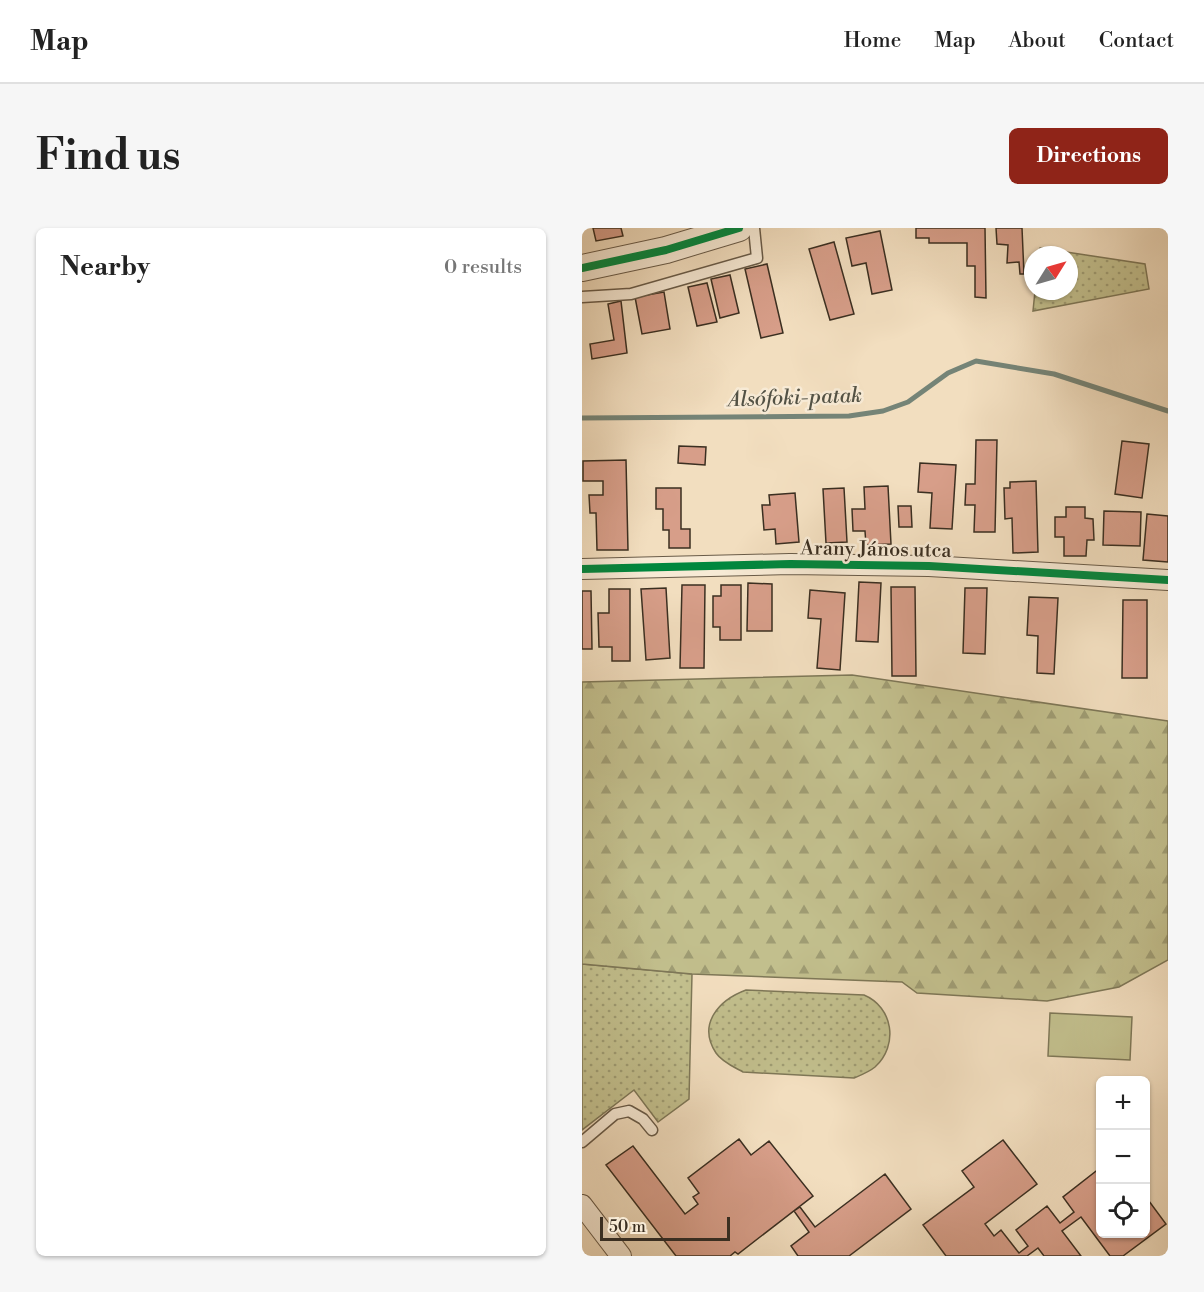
<!DOCTYPE html>
<html lang="en">
<head>
<meta charset="utf-8">
<style>
  :root { --surface:#fff; --page:#f6f6f6; --text:#222; --muted:#767676; --line:#e0e0e0; --accent:#8f2418 }
  body { margin:0; font-family:"Libre Bodoni",serif; background:var(--page); color:var(--text) }
  .controls { position:absolute; right:18px; bottom:18px; display:grid; overflow:hidden; border-radius:9px; box-shadow:0 2px 4px #0004 }
  .controls button { width:54px; height:54px; display:grid; place-items:center; padding:0; border:0; border-bottom:2px solid var(--line); background:var(--surface); color:var(--text); font:30px sans-serif }
  .compass { position:absolute; left:442px; top:18px; width:54px; height:54px; border-radius:50%; background:var(--surface); box-shadow:0 2px 4px #0004; rotate:53deg }
  .scale { position:absolute; left:18px; bottom:15px; width:130px; box-sizing:border-box; padding-left:6px; border:3px solid #3b2f21; border-top:0; font-size:16px; line-height:21px; white-space:nowrap; color:#3b2f21; -webkit-text-stroke:4px #f7ead5; paint-order:stroke }
  .list { margin:0; padding:0; list-style:none }
  h2 { display:flex; justify-content:space-between; align-items:center; height:78px; margin:0; padding:0 24px; font-size:26px }
  h2 small { font-size:20px; font-weight:400; color:var(--muted) }
  .icon { flex:none; width:33px; height:33px; fill:none; stroke:currentColor; stroke-width:2; stroke-linecap:round; stroke-linejoin:round }
  .map { position:relative; flex:none; width:586px; height:1028px; overflow:hidden; border-radius:9px }
  header { display:flex; align-items:center; gap:36px; box-sizing:border-box; height:84px; padding:0 30px; background:var(--surface); border-bottom:2px solid var(--line) }
  header strong { font-size:28px }
  nav { display:flex; gap:33px; margin-inline-start:auto; font-size:21px }
  .intro { display:flex; align-items:center; justify-content:space-between; box-sizing:border-box; height:144px; padding:0 36px }
  h1 { margin:0; font-size:42px }
  .button { padding:15px 27px; border-radius:9px; background:var(--accent); color:#fff; font-size:21px; font-weight:700 }
  main { display:flex; gap:36px; padding:0 36px }
  aside { flex:1; background:var(--surface); border-radius:9px; box-shadow:0 2px 4px #0004 }
  .map>svg:first-child { display:block }
  .grass { fill:url(#grass-dots); stroke:#7e7757; stroke-width:1.5 }
  .forest { fill:url(#forest-firs); stroke:#7e7757; stroke-width:1.5 }
  .garden { fill:#c2bf8d; stroke:#7e7757; stroke-width:1.5 }
  .lines { fill:none; stroke-linecap:round; stroke-linejoin:round }
  .stream { stroke:#758477; stroke-width:5 }
  .building { fill:#d79e89; stroke:#3b2f21; stroke-width:1.5 }
  .service-casing { stroke:#695b48; stroke-width:13 }
  .minor-casing { stroke:#695b48; stroke-width:22 }
  .tertiary-casing { stroke:#695b48; stroke-width:28 }
  .service { stroke:#f7ead5; stroke-width:10 }
  .minor { stroke:#f7ead5; stroke-width:20 }
  .tertiary { stroke:#f7ead5; stroke-width:26 }
  .cycleway-casing { stroke:#f7ead5; stroke-width:11 }
  .cycleway { stroke:#00873e; stroke-width:8 }
  .labels { text-anchor:middle; dominant-baseline:central; stroke-width:5; stroke-linejoin:round; paint-order:stroke }
  .street-label { font-size:20px; fill:#3b2f21; stroke:#f7ead5 }
  .water-label { font-size:21px; font-style:italic; fill:#535245; stroke:#f7ead5 }
</style>
</head>
<body>
<header>
<strong>Map</strong>
<nav><a>Home</a><a>Map</a><a>About</a><a>Contact</a></nav>
</header>
<div class="intro"><h1>Find us</h1><a class="button">Directions</a></div>
<main>
<aside>
<h2>Nearby<small>0 results</small></h2>
<ul class="list">
</ul>
</aside>
<div class="map">
<svg width="586" height="1028" viewBox="0 0 586 1028">
  <defs>
    <pattern id="grass-dots" width="8" height="8" patternUnits="userSpaceOnUse" patternTransform="scale(1.5)"><rect width="8" height="8" fill="#c2bf8d"/><path d="M2 2h.1M6 6h.1" fill="none" stroke="#9f9c73" stroke-width="1.8" stroke-linecap="round"/></pattern>
    <pattern id="forest-firs" width="22" height="20" patternUnits="userSpaceOnUse" patternTransform="scale(1.5)"><rect width="22" height="20" fill="#c2bf8d"/><path d="M5 1l3.5 6h-7zM16 11l3.5 6h-7z" fill="#9f9c73"/></pattern>
  </defs>
  <rect width="100%" height="100%" fill="#f2debf"/>
  <filter id="stains"><feTurbulence type="fractalNoise" baseFrequency=".00333" numOctaves="4"/><feColorMatrix values="0 0 0 0 .2 0 0 0 0 .09 0 0 0 0 .02 0 0 0 .5 -.17"/></filter>
  <radialGradient id="worn" r=".72"><stop offset=".6" stop-color="#630" stop-opacity="0"/><stop offset="1" stop-color="#630" stop-opacity=".3"/></radialGradient>
  <path class="grass" d="M458,20L563,36L567,61L451,83L453,63H487V27H457Z
    M0,736L110,746L107,871L76,894L52,862L0,902Z
    M164,762L282,767C311,779 317,817 293,839C287,844 279,847 272,850L161,844C152,839 140,834 134,825C115,796 137,772 164,762Z"/>
  <path class="forest" d="M270,447L586,493V732L537,759L465,773L335,765L320,754L110,746L0,736V454Z"/>
  <path class="garden" d="M468,785L550,789L548,832L466,828Z"/>
  <g class="lines">
    <path class="stream" d="M0,190L267,188L301,183L326,174L366,145L394,133L472,146L586,183"/>
  </g>
  <path class="building" d="M11,0H39L41,8L14,13Z
    M334,0H403L404,70L393,69V38H385V15H347V10H334Z
    M414,0H440L442,46H438L437,34L425,35L426,17L415,16Z
    M298,3L310,62L290,66L284,35L270,38L264,10Z
    M252,14L272,86L248,92L227,21Z
    M185,36L201,105L179,110L163,41Z
    M148,47L157,85L138,90L129,51Z
    M125,55L135,94L115,98L106,59Z
    M82,64L88,101L60,106L53,69Z
    M39,73L45,125L10,131L8,116L32,112L26,76Z
    M394,212H415L413,304H392L393,277H383L384,256H393Z
    M540,213L567,216L560,270L533,266Z
    M97,218L124,219L123,237L96,235Z
    M44,232L46,322H15L14,285H8L7,267H21V253H1V233Z
    M338,235L374,237L370,301L348,300L350,265L336,264Z
    M454,253L456,324L431,325L430,290L423,291L422,260H428V254Z
    M306,258L309,316L284,317L283,303H271L270,281H283L282,259Z
    M74,260H99V301H108V320H87V302H81V281H74Z
    M262,260L265,314L244,315L241,261Z
    M213,265L217,314L194,316L193,301L182,302L180,277H188L187,267Z
    M316,278H329L330,299H317Z
    M484,279H503V290L511,291L512,312H505L504,328H482V309H473V289H484Z
    M522,283L559,284L558,318L521,317Z
    M565,286L586,288V334L561,332Z
    M277,354L299,355L296,414L274,413Z
    M166,355L190,356V403H165Z
    M100,357H123L122,440H98Z
    M139,357H159V412H138V399H131V368H139Z
    M309,359H333L334,448H310Z
    M84,360L88,430L64,432L59,361Z
    M383,360H405L403,426L381,425Z
    M27,361H48V433H30V419H17L16,385H27Z
    M228,362L263,365L258,442L235,440L239,391L226,390Z
    M0,363H9L10,421H0Z
    M447,369L476,370L472,446L455,445L456,408L445,407Z
    M541,372H565V450H540Z
    M157,911L169,927L187,913L231,968L156,1026L153,1024L148,1028H94L24,937L51,918L103,986L116,976L111,969L117,965L106,950Z
    M421,912L455,956L403,996L412,1008L419,1002L437,1025L446,1018L434,1002L465,978L478,995L492,984L481,969L518,940V1006H564V969L584,996L541,1028H528L499,989L480,1003L499,1028H462L456,1020L445,1028H364L341,997L392,959L380,943Z
    M303,946L329,981L267,1028H216L209,1018L227,1004L212,983L218,979L233,999Z"/>
  <g class="lines">
    <defs>
      <path id="service" d="M0,69L49,66L175,30L172,0
        M0,914L33,886L47,883L61,891L70,902"/>
      <path id="minor" d="M0,341L208,336L347,338L586,352
        M0,977L39,1028"/>
      <path id="tertiary" d="M0,40L84,22L157,0"/>
    </defs>
    <use href="#service" class="service-casing"/>
    <use href="#minor" class="minor-casing"/>
    <use href="#tertiary" class="tertiary-casing"/>
    <use href="#service" class="service"/>
    <use href="#minor" class="minor"/>
    <use href="#tertiary" class="tertiary"/>
    <defs>
      <path id="cycleway" d="M0,40L84,22L157,0
        M0,341L208,336L347,338L586,352"/>
    </defs>
    <use href="#cycleway" class="cycleway-casing"/>
    <use href="#cycleway" class="cycleway"/>
  </g>
  <g class="labels">
    <g class="street-label">
      <text transform="translate(294 322) rotate(1)">Arany János utca</text>
    </g>
    <g class="water-label">
      <text transform="translate(213 170) rotate(-2)">Alsófoki-patak</text>
    </g>
  </g>
  <rect width="100%" height="100%" filter="url(#stains)"/>
  <rect width="100%" height="100%" fill="url(#worn)"/>
</svg>
<div class="controls">
<button>+</button>
<button>−</button>
<button><svg class="icon" aria-label="locate" viewBox="0 0 24 24"><circle cx="12" cy="12" r="6"/><path d="M12 2v4M12 18v4M2 12h4M18 12h4"/></svg></button>
</div>
<svg class="compass" viewBox="-18 -18 36 36"><path d="M0-13l5 13h-10z" fill="#e53935"/><path d="M0 13l5-13h-10z" fill="#767676"/></svg>
<div class="scale">50 m</div>
</div>
</main>
</body>
</html>
